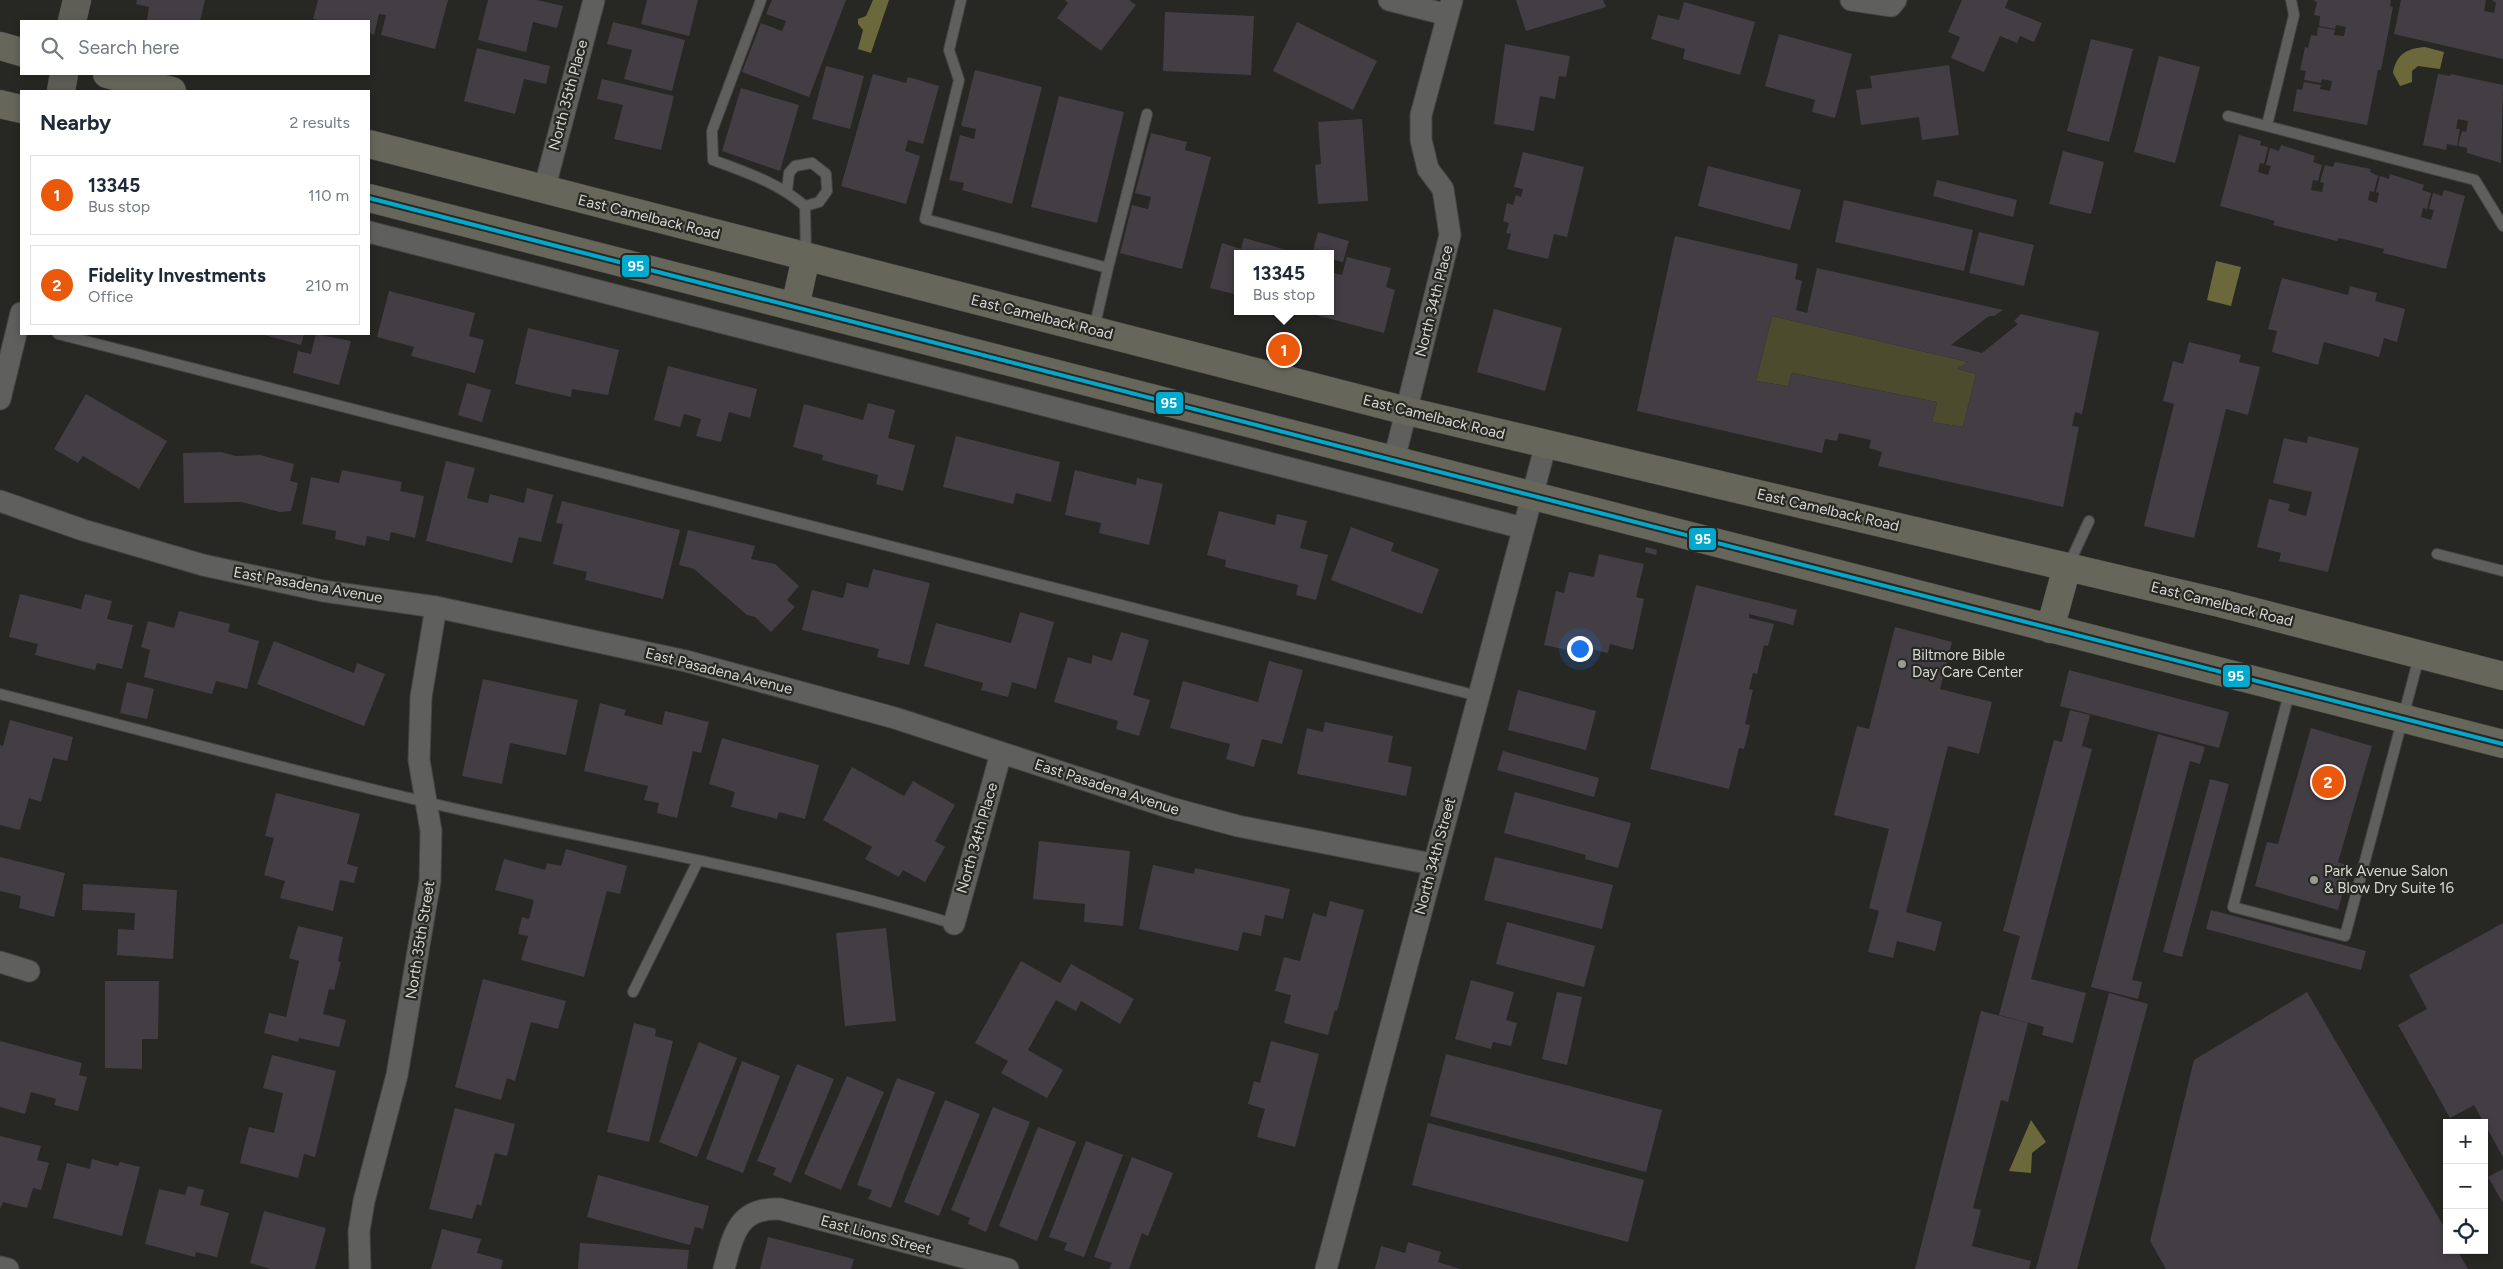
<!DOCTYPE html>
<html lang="en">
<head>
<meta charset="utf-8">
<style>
  :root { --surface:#fff; --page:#f2f2f3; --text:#1f2937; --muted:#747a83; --line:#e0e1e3; --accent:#ea580c }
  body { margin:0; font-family:Figtree,sans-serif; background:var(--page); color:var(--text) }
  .controls { position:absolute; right:15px; bottom:15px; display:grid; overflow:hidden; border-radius:0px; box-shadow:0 2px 8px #0003 }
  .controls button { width:45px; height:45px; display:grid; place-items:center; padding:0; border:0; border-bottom:1px solid var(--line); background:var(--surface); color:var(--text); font:25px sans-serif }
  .you { position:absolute; left:1579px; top:648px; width:18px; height:18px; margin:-12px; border:4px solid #fff; border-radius:50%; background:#1a73e8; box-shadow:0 0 0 8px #1a73e833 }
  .badge { display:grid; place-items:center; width:32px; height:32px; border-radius:50%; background:var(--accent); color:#fff; font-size:16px; font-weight:700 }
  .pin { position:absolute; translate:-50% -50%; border:2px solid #fff; box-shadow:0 1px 5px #0006 }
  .popup { position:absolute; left:1234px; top:250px; width:100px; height:65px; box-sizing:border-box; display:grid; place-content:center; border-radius:0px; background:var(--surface); filter:drop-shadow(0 1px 4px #0005); font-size:16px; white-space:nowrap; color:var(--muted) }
  .popup b { font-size:19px; color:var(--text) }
  .popup::after { content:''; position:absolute; left:50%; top:100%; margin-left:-10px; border:10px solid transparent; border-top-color:var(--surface) }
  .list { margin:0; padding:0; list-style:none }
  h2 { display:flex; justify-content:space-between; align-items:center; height:65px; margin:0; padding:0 20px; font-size:21px }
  h2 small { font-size:16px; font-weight:400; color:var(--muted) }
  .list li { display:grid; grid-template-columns:32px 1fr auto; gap:15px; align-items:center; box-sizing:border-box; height:80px; margin:0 10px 10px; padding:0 10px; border:1px solid var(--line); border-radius:0px }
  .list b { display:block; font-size:19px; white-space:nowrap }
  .list p { margin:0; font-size:16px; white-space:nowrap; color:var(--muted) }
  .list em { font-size:16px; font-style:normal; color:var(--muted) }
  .icon { flex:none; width:28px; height:28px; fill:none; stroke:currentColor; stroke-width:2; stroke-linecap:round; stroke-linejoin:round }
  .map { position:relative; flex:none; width:2503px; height:1269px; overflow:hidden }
  .search { position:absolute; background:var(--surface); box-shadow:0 2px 8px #0003; left:20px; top:20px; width:350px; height:55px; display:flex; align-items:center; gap:12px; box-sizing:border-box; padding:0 18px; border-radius:0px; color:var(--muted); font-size:19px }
  .panel { position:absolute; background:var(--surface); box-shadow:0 2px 8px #0003; left:20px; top:90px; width:350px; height:245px; border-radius:0px }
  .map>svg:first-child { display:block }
  .green { fill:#4c4b2e }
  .water { fill:#6b693b }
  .building { fill:#433e44; fill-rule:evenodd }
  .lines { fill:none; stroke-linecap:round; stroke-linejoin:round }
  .lane-casing { stroke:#444441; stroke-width:12 }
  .street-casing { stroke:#444441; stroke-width:23 }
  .secondary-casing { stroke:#444441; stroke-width:29 }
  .primary-casing { stroke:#444441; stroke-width:29 }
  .lane { stroke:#5f5f5d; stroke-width:10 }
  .street { stroke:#5f5f5d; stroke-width:21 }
  .secondary { stroke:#5e5e57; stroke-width:28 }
  .primary { stroke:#67665a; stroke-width:28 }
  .bus-1-casing { stroke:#282823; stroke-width:8 }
  .bus-1 { stroke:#00a9ce; stroke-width:4 }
  .poi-dot { fill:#999996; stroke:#282823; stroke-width:2 }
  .labels { text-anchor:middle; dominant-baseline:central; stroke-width:4.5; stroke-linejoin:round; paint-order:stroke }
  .street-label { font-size:15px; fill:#d7d7d4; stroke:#282823 }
  .poi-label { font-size:15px; fill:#d7d7d4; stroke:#282823; text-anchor:start }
  .line-badge { stroke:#282823; stroke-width:2 }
  .badge-label { font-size:14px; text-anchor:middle; font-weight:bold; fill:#fff }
</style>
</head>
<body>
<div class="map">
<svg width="2503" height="1269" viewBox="0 0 2503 1269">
  <rect width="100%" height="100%" fill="#272724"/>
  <path class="green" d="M1772,316L1968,362L1957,369L1976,374L1963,427L1932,422L1937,402L1792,373L1788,386L1756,381Z"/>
  <path class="water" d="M873,0H889L871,53L858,49L863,30L858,24V19L866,16Z
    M2425,47L2444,52L2440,69L2418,66L2412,71V82L2400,86L2393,73C2396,54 2408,48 2425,47Z
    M2216,261L2241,267L2231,306L2207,300Z
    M2031,1120L2046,1142L2032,1153L2031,1173L2009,1171Z"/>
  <path class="building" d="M137,0H205L200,21L147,20L149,7L136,4Z
    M318,0H448L435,49L381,35L386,15L379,14L374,35L369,33V21H323L313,19Z
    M488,0H537L563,6L557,28L533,22L526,52L478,40Z
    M647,0H698L689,36L641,24Z
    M772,0H846L809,97L742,72L761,23L782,31L786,21L766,14Z
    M1065,0H1129L1136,5L1101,51L1057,18L1068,3Z
    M1516,0H1603L1606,7L1526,31Z
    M1962,0H2008L2005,8L2042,23L2034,42L2020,36L2017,43L2000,36L1984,72L1951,58L1960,37L1948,32Z
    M2313,0H2391L2390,6L2393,7L2381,70H2378L2367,125L2293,111L2297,89L2302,90L2304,82L2321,85L2320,89L2330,91L2332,81L2322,79L2321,83L2304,80L2306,71L2300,70L2305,47L2308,48L2311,35L2317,36L2318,27L2335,30L2334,35L2344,36L2346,27L2336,25L2335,29L2319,26L2320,16L2314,15L2317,2Z
    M2401,0H2486L2484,11L2494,13L2496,3L2492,0H2503V59L2394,34Z
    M1684,2L1755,22L1740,75L1683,59L1685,49L1651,39L1658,15L1679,20Z
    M1165,12L1254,16L1251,75L1163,71Z
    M613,22L685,40L672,91L624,79L632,50L607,44Z
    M1297,22L1377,61L1353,110L1273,71Z
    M1779,34L1852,54L1835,118L1812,112L1815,100L1765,86Z
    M2091,39L2133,49L2109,142L2067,131Z
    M1505,44L1570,56L1566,77L1559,76L1555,99L1540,96L1534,131L1494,124Z
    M477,48L550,66L546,84L524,79L515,114L464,101Z
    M2159,56L2200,67L2175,163L2134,152Z
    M1949,65L1959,135L1922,140L1919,117L1861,125L1856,90L1872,88L1870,76Z
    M826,66L864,76L850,129L812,119Z
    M975,70L1042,87L1012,204L962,190L964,183L949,180L960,135L974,139L976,129L961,126Z
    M873,74L906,83L908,77L939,86L923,144L908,140L905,151L920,156L906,204L841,186Z
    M2438,74L2450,76L2451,74L2503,85L2501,163L2467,153V148L2458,146L2462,131L2466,132L2468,121L2458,119L2456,129H2460L2457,146L2447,144L2446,150L2423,145Z
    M602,79L674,96L661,150L614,139L623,105L597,99Z
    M741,88L799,105L780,171L722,151Z
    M1059,96L1124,112L1097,223L1031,207Z
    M1362,119L1368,201L1318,204L1315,165L1321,164L1318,122Z
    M1151,133L1187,142L1185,150L1211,157L1182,269L1120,253L1132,205L1148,209L1151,197L1135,193Z
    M2239,135L2261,141L2260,145L2268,147L2264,164L2260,163L2258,172L2268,175L2271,166L2266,165L2270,148L2279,151L2281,145L2315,156L2313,162L2322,165L2318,181L2313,180L2311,190L2322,192L2324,183L2320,182L2325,165L2333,167L2335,162L2371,169L2370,172L2378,176L2374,192L2370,191L2368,200L2377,203L2379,193L2376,192L2380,176L2389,179L2390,174L2424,185L2422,190L2431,193L2427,209L2423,208L2421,217L2431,220L2434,210L2429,209L2433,193L2442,196L2444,190L2465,196L2446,269L2383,253L2384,249L2339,238L2337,241L2273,225L2275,221L2220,206Z
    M2063,151L2104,162L2091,214L2049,204Z
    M1523,152L1584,167L1567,237L1554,234L1548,259L1507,249L1511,234L1506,233L1509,223L1503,221L1507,203L1513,205L1516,195L1521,197L1523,189L1514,187Z
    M1708,166L1801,190L1790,230L1698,206Z
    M1937,180L2017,200L2013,217L1933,196Z
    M1844,200L1973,230L1964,271L1835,242Z
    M1318,232L1349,241L1343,262L1330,259V254H1312Z
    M1979,232L2034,245L2024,286L1969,273Z
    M1675,236L1798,264L1795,279L1802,281L1796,310L1807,313L1817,268L2003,310L1994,316H1989L1951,345L1982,353L2018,324L2014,321L2021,314L2099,332L2082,414L2075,412L2072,426L2079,427L2063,507L1878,466L1882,452L1869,448L1871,440L1839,433L1837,441L1825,439L1822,453L1637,411ZM1772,316L1968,362L1957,369L1976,374L1963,427L1932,422L1937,402L1792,373L1788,386L1756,381Z
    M1244,238L1287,250L1286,254H1238V295L1210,288L1222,243L1241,249Z
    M1347,257L1391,268L1386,287L1395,290L1384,333L1304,312L1330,311V272L1342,275Z
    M2282,278L2348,295L2350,286L2377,293L2375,301L2405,309L2397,342L2384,338L2379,357L2324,342L2318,365L2272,352L2277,331L2268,329Z
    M389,291L475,313L469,336L484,340L475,373L411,356L414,347L377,337Z
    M1494,309L1562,328L1545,391L1477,372Z
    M528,328L619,350L608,395L572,389L571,397L515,384Z
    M261,334H304L301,345Z
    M316,334L351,341L339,385L293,373L298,351L311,354Z
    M2189,342L2241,355L2239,362L2260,367L2248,415L2226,409L2194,538L2144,526L2174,404L2163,401L2173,361L2183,364Z
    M668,366L757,389L750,418L729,412L721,442L696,436L701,419L684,414L680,427L654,420Z
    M467,383L491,390L482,422L458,415Z
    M86,394L167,441L139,489L83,456L78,463L54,449Z
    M868,403L895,410L888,438L915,445L903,491L876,484L878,475L822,460L823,455L793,447L804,404L863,420Z
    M956,436L1060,462L1051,502L1016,493L1013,504L943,487Z
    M2308,436L2359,448L2328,572L2279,561L2281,553L2257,547L2269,499L2290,504L2288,511L2306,516L2312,492L2273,483L2284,438L2307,443Z
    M221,452L236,456L260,455L294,464L290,481L298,483L291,511L280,512L241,502L184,503L183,453Z
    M446,461L475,468L467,498L488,503L490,494L524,503L527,488L553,495L541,542L519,537L512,563L426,541Z
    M342,470L402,482L400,491L424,496L415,538L391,532L389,541L367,536L365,546L335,539L336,531L302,524L311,477L339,483Z
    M1075,470L1136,485L1137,478L1163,484L1149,545L1099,533L1101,523L1065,515Z
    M562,501L680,530L663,599L585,580L587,572L553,564L563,524L556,523Z
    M1219,511L1275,525L1277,514L1307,521L1300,548L1328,555L1316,600L1296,595L1298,585L1225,567L1226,560L1207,555Z
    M1351,527L1394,543L1391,551L1439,569L1422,614L1331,580Z
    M688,530L755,546L751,559L775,564L799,586L787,600L795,607L771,632L755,617L747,615L694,569L679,565Z
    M1646,547L1657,550L1656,555L1645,552Z
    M1599,554L1644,564L1636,597L1644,599L1633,650L1610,644L1608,653L1569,644L1567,650L1544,645L1556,591L1564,593L1569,572L1594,577Z
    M873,569L930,583L909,665L877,657L879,649L802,630L812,590L843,598L847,583L868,588Z
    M1696,585L1797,610L1793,625L1749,614V618L1774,624L1768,646L1764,645L1757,674L1753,673L1749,689L1753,690L1745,724L1750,725L1744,749L1739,748L1729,789L1650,769Z
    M20,594L81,609L85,594L112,601L107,619L133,625L122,669L97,663L95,670L35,655L38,644L9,637Z
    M179,611L230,624L228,632L259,641L247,689L216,681L212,694L144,677L150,650L141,647L148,621L174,628Z
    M1020,612L1054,622L1036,689L1012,682L1008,697L981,690L983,683L924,666L936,623L1011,643Z
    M1895,627L1952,642L1940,689L1992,702L1979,754L1948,746L1906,912L1942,922L1935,951L1897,941L1893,958L1868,952L1879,911L1869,908L1889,829L1834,815L1857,726L1869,729Z
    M1121,632L1149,640L1133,695L1150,700L1139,736L1116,729L1118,721L1054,702L1068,657L1091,664L1093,655L1112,661Z
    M274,641L354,673L357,663L385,674L364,726L257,684Z
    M1269,661L1303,670L1282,744L1262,739L1254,767L1226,759L1230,744L1170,728L1183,681L1258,702Z
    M2069,670L2229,712L2219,748L2060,706Z
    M483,679L578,700L566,755L510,743L502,784L462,776Z
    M127,682L154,689L147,719L120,713Z
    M1518,690L1596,711L1586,750L1508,730Z
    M600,703L626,710L624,715L662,725L665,711L709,722L701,753L693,751L677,818L657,813L659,803L644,800L648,786L584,771Z
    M2070,710L2090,715L2082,746L2092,749L2031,979L2086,993L2073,1043L2042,1035L2044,1027L1999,1015L2020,936L2003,931L2054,740L2062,742Z
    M10,720L73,737L67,761L53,758L41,802L29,798L20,830L0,825V745L3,746Z
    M1325,722L1393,736L1388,762L1412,767L1406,796L1297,774L1307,728L1323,732Z
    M2311,728L2372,746L2338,862L2350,866L2338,910L2255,886L2267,842L2278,844Z
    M2158,734L2205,747L2200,764L2190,761L2132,980L2142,982L2138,999L2091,987Z
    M722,738L819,765L805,819L779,812L777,819L731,807L735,792L709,784Z
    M1503,751L1599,778L1594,797L1497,770Z
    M852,767L904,796L913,781L955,805L935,841L945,847L925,882L903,870L899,877L865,859L872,847L823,820Z
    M2210,779L2229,784L2182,957L2163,952Z
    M1515,792L1631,823L1618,868L1585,859L1586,855L1504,833Z
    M276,793L360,814L347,864L358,867L354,883L340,880L333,911L280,898L285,881L264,875L274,838L265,836Z
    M1039,841L1130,851L1123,926L1084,922L1085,904L1033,899Z
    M566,849L627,866L620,894L607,891L584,977L521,960L528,936L518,934L522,917L529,919L534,900L495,890L504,859L545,870L547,863L561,866Z
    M0,857L65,873L54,917L19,908L21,896L0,891Z
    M1495,857L1613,885L1602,929L1484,900Z
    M1153,865L1194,874L1195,868L1290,889L1283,919L1265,915L1261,936L1243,932L1238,951L1139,929Z
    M83,884L177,890L173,959L117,955L118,929L134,930L135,913L82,910Z
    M1330,901L1364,910L1337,1011L1335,1010L1328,1035L1284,1023L1291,995L1275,991L1284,957L1300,961L1313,913L1326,917Z
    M2211,910L2366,951L2361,970L2206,929Z
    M1507,922L1595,946L1584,987L1496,964Z
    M2503,923V1157L2474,1105L2450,1118L2398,1025L2427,1009L2409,975Z
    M298,926L343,937L338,961L341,962L334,990L329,989L323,1014L346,1020L339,1047L299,1038L298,1042L264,1033L269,1013L286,1017L299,961L289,958Z
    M886,928L896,1021L845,1026L836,933Z
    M1021,961L1060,983L1071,964L1134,999L1120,1024L1081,1001L1076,1011L1056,1000L1028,1050L1063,1070L1047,1098L1001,1073L1008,1061L975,1043Z
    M483,979L566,1001L558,1029L531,1022L515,1081L507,1078L501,1100L455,1087Z
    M1471,980L1514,992L1506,1020L1517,1023L1511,1046L1493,1042L1491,1049L1455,1039Z
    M105,981H159L158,1039H142V1069L105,1068Z
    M1557,992L1582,997L1567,1065L1542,1059Z
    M2307,992L2447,1232V1250H2457L2468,1269H2166L2150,1241L2194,1060Z
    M2109,993L2148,1004L2077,1269H2036Z
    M1981,1011L2028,1023L2008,1102L2001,1100L1973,1208L1981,1210L1972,1246L2031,1261L2029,1269H1915Z
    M634,1023L656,1029L655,1036L673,1041L649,1142L607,1132Z
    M0,1041L82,1063L79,1075L87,1077L78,1111L54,1105L56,1099L31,1092L25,1114L0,1107Z
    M1271,1041L1319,1054L1295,1147L1257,1137L1265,1109L1248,1104L1254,1081L1260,1083Z
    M699,1042L737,1058L697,1157L659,1142Z
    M1446,1054L1662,1110L1646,1172L1430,1116Z
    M272,1055L336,1071L315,1157L304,1154L298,1178L240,1163L249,1127L274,1133L283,1093L263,1088Z
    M742,1061L780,1076L743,1173L706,1159Z
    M797,1064L834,1079L791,1183L773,1175L776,1168L757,1161Z
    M847,1076L884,1092L841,1190L804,1174Z
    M897,1078L935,1092L891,1208L868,1199L872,1190L857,1185Z
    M945,1100L980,1114L939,1216L904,1202Z
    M993,1107L1030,1122L986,1232L968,1224L970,1218L951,1210Z
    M455,1108L515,1124L507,1156L495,1153L481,1206L477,1204L472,1219L429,1209Z
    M1428,1123L1644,1180L1628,1242L1412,1185Z
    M1038,1127L1076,1142L1037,1241L999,1226Z
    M0,1136L41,1146L37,1160L49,1163L41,1190L33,1188L27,1208L3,1202L0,1209Z
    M1086,1141L1123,1155L1084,1257L1064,1250L1067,1243L1049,1237Z
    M1132,1157L1173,1173L1148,1236L1142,1233L1129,1269H1109L1112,1263L1094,1257Z
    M92,1159L118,1166L120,1162L140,1167L122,1236L53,1218L67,1163L90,1169Z
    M2503,1169V1203L2488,1177Z
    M598,1175L709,1206L703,1229L695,1227L690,1245L587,1217Z
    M188,1186L204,1190L200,1205L229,1213L217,1257L196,1252L195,1257L145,1244L159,1189L185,1195Z
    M264,1211L326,1228L315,1269H271L250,1263Z
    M442,1229L481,1239L477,1253L503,1260L501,1269H431Z
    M768,1237L854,1259L851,1269H760Z
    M1408,1242L1441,1252L1438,1262L1460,1269H1375L1381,1246L1405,1253Z
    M580,1243L689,1250L687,1269H578Z"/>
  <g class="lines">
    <defs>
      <path id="lane" d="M761,0L712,131L713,160C747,173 777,182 805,206L806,255
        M961,0L949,50L959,80L925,219L1108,268L1094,329
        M2228,116L2475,180L2503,226
        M2267,125L2294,15L2291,0
        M787,191L789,173L795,166L812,163L826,174L827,191L819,202L805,206
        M1108,268L1147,114
        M58,334L1478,696
        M2437,554L2503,571
        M2068,566L2089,521
        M2290,690L2233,907L2345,936L2419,657
        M0,694C142,730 283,769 426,802C601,843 781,871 954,924
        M633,992L698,861"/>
      <path id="street" d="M1389,0L1448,15
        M1851,0L1891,6L1896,0
        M544,190L594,0
        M369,232L1523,528
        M0,399L21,313
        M1394,460L1450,235L1443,189L1428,169L1421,140V115L1452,0
        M0,501L83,530L203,565L323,591L436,607L686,661L895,718L1171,808L1238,826L1432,864
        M954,924L1001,753
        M0,962L29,971
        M0,1267L8,1269
        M360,1269L359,1231L364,1201L397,1075L430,881L431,831L419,760L421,697L436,607
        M724,1269C733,1235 738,1207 780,1209L1008,1269
        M1326,1269L1546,444"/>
      <path id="secondary" d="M72,21L77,0
        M61,91L64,74"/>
      <path id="primary" d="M0,46L21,52
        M107,74L172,91
        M0,104L21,109
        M369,144L1407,411L2220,603L2503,676
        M369,198L2503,744
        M795,307L806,257
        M2050,629L2067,567"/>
    </defs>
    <use href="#lane" class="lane-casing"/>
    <use href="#street" class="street-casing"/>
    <use href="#secondary" class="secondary-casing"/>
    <use href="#primary" class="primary-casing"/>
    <use href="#lane" class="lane"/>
    <use href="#street" class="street"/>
    <use href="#secondary" class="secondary"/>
    <use href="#primary" class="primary"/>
    <defs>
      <path id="bus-1" d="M369,198L2503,744"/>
    </defs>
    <use href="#bus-1" class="bus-1-casing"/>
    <use href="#bus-1" class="bus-1"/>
  </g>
  <g class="poi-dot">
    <circle cx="1902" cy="664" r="5"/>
    <circle cx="2314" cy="880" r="5"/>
  </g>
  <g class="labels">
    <g class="street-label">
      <text transform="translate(568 95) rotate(-75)">North 35th Place</text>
      <text transform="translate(649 217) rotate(14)">East Camelback Road</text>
      <text transform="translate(1434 301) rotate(-76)">North 34th Place</text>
      <text transform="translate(1042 317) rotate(14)">East Camelback Road</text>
      <text transform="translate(1434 417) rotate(14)">East Camelback Road</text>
      <text transform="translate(1828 510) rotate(13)">East Camelback Road</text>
      <text transform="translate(308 585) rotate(10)">East Pasadena Avenue</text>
      <text transform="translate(2222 604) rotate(14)">East Camelback Road</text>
      <text transform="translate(719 671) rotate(14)">East Pasadena Avenue</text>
      <text transform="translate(1107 787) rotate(18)">East Pasadena Avenue</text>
      <text transform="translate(977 838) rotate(-74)">North 34th Place</text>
      <text transform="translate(1435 856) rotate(-75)">North 34th Street</text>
      <text transform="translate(420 940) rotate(-81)">North 35th Street</text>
      <text transform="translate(876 1235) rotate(15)">East Lions Street</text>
    </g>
    <g class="poi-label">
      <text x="1912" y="655">Biltmore Bible<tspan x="1912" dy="17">Day Care Center</tspan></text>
      <text x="2324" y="871">Park Avenue Salon<tspan x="2324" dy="17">&amp; Blow Dry Suite 16</tspan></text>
    </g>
  </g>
  <g class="line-badge">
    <rect x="621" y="254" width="29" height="24" rx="5" fill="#00a9ce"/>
    <rect x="1155" y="391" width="29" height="24" rx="5" fill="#00a9ce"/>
    <rect x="1688" y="527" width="29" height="24" rx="5" fill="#00a9ce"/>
    <rect x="2222" y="664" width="29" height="24" rx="5" fill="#00a9ce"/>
  </g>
  <g class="badge-label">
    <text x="636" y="271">95</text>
    <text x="1169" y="408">95</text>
    <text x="1703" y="544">95</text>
    <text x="2236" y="681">95</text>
  </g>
</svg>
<div class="controls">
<button>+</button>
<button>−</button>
<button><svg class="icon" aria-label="locate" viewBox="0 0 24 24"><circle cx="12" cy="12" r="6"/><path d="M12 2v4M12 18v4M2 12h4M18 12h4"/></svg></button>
</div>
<div class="you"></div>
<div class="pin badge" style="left:1284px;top:350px">1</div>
<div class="popup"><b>13345</b>Bus stop</div>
<div class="pin badge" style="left:2328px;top:782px">2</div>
<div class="search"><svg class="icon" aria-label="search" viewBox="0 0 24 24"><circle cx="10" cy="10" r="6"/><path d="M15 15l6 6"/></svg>Search here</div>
<section class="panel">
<h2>Nearby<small>2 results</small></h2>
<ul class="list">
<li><span class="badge">1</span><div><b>13345</b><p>Bus stop</p></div><em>110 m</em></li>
<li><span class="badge">2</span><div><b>Fidelity Investments</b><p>Office</p></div><em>210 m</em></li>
</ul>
</section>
</div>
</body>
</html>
